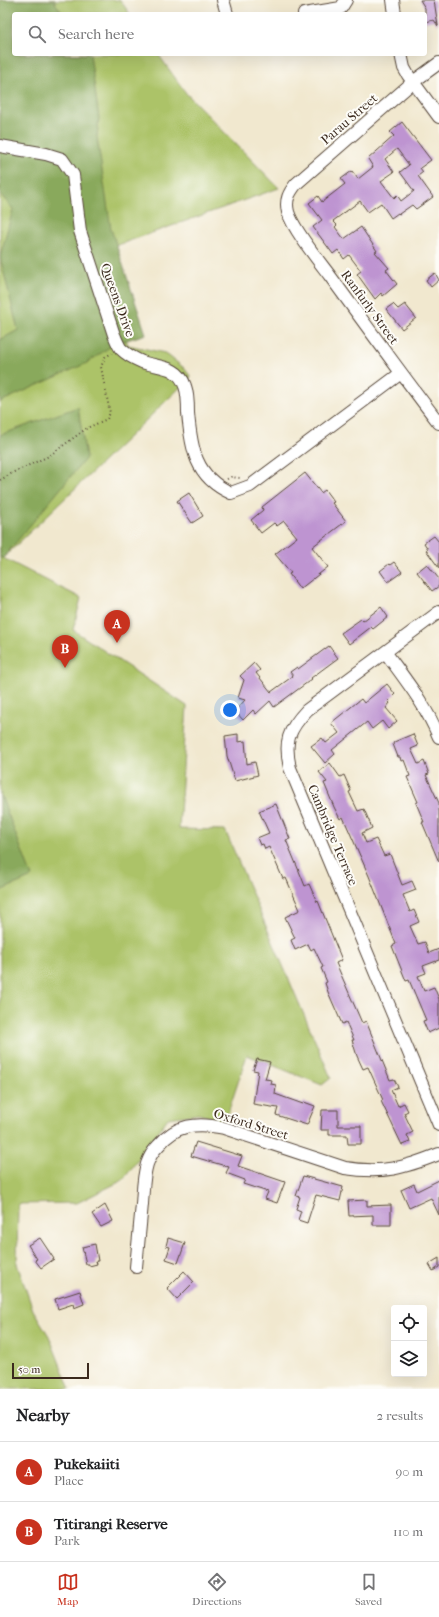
<!DOCTYPE html>
<html lang="en">
<head>
<meta charset="utf-8">
<style>
  :root { --surface:#fff; --page:#f2f2f2; --text:#202124; --muted:#757577; --line:#e0e0e0; --accent:#c8321e }
  body { margin:0; font-family:"IM FELL French Canon",serif; background:var(--page); color:var(--text) }
  .controls { position:absolute; right:12px; bottom:12px; display:grid; overflow:hidden; border-radius:4px; box-shadow:0 4px 16px #0002 }
  .controls button { width:36px; height:36px; display:grid; place-items:center; padding:0; border:0; border-bottom:1px solid var(--line); background:var(--surface); color:var(--text); font:20px sans-serif }
  .scale { position:absolute; left:12px; bottom:10px; width:77px; box-sizing:border-box; padding-left:4px; border:2px solid #3b2a1e; border-top:0; font-size:11px; line-height:14px; white-space:nowrap; color:#3b2a1e; -webkit-text-stroke:3px #fdfcf7; paint-order:stroke }
  .you { position:absolute; left:230px; top:710px; width:14px; height:14px; margin:-10px; border:3px solid #fff; border-radius:50%; background:#1a73e8; box-shadow:0 0 0 6px #1a73e833 }
  .badge { display:grid; place-items:center; width:26px; height:26px; border-radius:50%; background:var(--accent); color:#fff; font-size:13px; font-weight:700 }
  .pin { position:absolute; translate:-50% -33px; filter:drop-shadow(0 1px 2px #0008) }
  .pin::after { content:''; position:absolute; top:21px; width:14px; height:12px; background:inherit; clip-path:polygon(0 0,100% 0,50% 100%) }
  .list { margin:0; padding:0; list-style:none }
  h2 { display:flex; justify-content:space-between; align-items:center; height:52px; margin:0; padding:0 16px; font-size:17px }
  h2 small { font-size:13px; font-weight:400; color:var(--muted) }
  .list li { display:grid; grid-template-columns:26px 1fr auto; gap:12px; align-items:center; box-sizing:border-box; height:60px; padding:0 16px; border-top:1px solid var(--line) }
  .list b { display:block; font-size:15px; white-space:nowrap }
  .list p { margin:0; font-size:13px; white-space:nowrap; color:var(--muted) }
  .list em { font-size:13px; font-style:normal; color:var(--muted) }
  .icon { flex:none; width:22px; height:22px; fill:none; stroke:currentColor; stroke-width:2; stroke-linecap:round; stroke-linejoin:round }
  .map { position:relative; flex:none; width:439px; height:1389px; overflow:hidden }
  .search { position:absolute; background:var(--surface); box-shadow:0 4px 16px #0002; left:12px; right:12px; top:12px; height:44px; display:flex; align-items:center; gap:10px; box-sizing:border-box; padding:0 14px; border-radius:4px; color:var(--muted); font-size:15px }
  .sheet { height:172px; background:var(--surface) }
  nav { display:flex; justify-content:space-around; align-items:center; box-sizing:border-box; height:56px; border-top:1px solid var(--line); background:var(--surface); font-size:11px; color:var(--muted) }
  nav a { display:grid; justify-items:center; gap:2px }
  nav .on { color:var(--accent) }
  .map>svg:first-child { display:block }
  .green { fill:#acc368; stroke:#747643 }
  .forest { fill:#89a95c; stroke:#626a3d }
  .building { fill:#be94d1; fill-rule:evenodd }
  .lines { fill:none; stroke-linecap:round; stroke-linejoin:round }
  .minor-casing { stroke:#564639; stroke-width:14 }
  .path { stroke:#564639; stroke-width:2; stroke-dasharray:1 3; stroke-linecap:butt }
  .minor { stroke:#fff; stroke-width:12 }
  .labels { text-anchor:middle; dominant-baseline:central; stroke-width:4; stroke-linejoin:round; paint-order:stroke }
  .street-label { font-size:13px; fill:#3b2a1e; stroke:#fdfcf7 }
</style>
</head>
<body>
<div class="map">
<svg width="439" height="1389" viewBox="0 0 439 1389">
  <rect width="100%" height="100%" fill="#fdfcf7"/>
  <filter id="ink" filterUnits="userSpaceOnUse"><feTurbulence type="fractalNoise" baseFrequency=".025" numOctaves="2"/><feDisplacementMap in="SourceGraphic" scale="8" xChannelSelector="R" yChannelSelector="G"/><feConvolveMatrix kernelMatrix="1 2 1 2 8 2 1 2 1" color-interpolation-filters="sRGB"/></filter>
  <filter id="wash" filterUnits="userSpaceOnUse"><feTurbulence type="fractalNoise" baseFrequency=".012" numOctaves="4" result="noise"/><feDisplacementMap in="SourceGraphic" scale="16" xChannelSelector="R" yChannelSelector="G"/><feGaussianBlur stdDeviation="0.9" result="paint"/><feColorMatrix in="noise" values="0 0 0 0 0 0 0 0 0 0 0 0 0 0 0 0 0 1.4 0 .05"/><feComposite in="paint" operator="in"/></filter>
  <g filter="url(#wash)">
    <rect width="100%" height="100%" fill="#f1e8cf"/>
    <path class="green" d="M0,0H120L130,14H14V54H158L186,93L279,188L98,252L128,345L165,353L184,368L191,377L3,558L81,598L73,630L187,706L179,829L225,830L331,1078L322,1085L247,1055L225,1122L199,1114L168,1118L123,1180L77,1203L18,1204L17,1264L33,1310L49,1336L70,1389H0Z"/>
    <path class="forest" d="M0,0H55V3L63,14H14V54H90L99,118L97,137L111,229L146,334L114,344L87,363L0,402V340L18,330L0,257L13,209L0,194Z
      M78,407L86,458L3,558H0V435Z
      M0,793L32,877L0,891Z"/>
    <g id="blocks">
      <path class="building" d="M420,0H434L438,26L434,20L425,22V8Z
        M402,122L431,160L420,168L423,172L418,176L433,197L416,209L412,205L399,214L398,213L391,218L381,203L368,212L360,201L333,221L337,225L335,227L344,239L361,227L377,251L375,252L389,268L386,270L397,284L383,296L381,293L375,299L357,274L361,271L349,255L344,259L338,250L333,254L313,227L322,220L309,203L318,196L322,202L345,184L341,179L352,171L358,179L373,167L368,159L394,136L390,132ZM397,149L409,165L400,172L414,191L401,201L397,195L394,198L381,181L394,172L385,159Z
        M435,273L439,280L431,287L426,280Z
        M393,304L398,309L405,304L416,318L402,329L386,309Z
        M305,473L321,493L325,490L334,502L332,503L346,521L312,547L328,567L300,589L289,574L291,573L275,554L297,537L284,521L277,526L274,523L261,533L251,520L263,510L262,507Z
        M189,493L203,516L192,523L177,501Z
        M434,536L439,542V568L426,550L428,549L424,543Z
        M394,562L402,572L388,582L380,571L389,564L390,565Z
        M427,564L439,579V586L432,591L417,572Z
        M381,607L388,617L373,629L371,627L349,644L341,633L361,619L363,621Z
        M329,646L338,658L311,678L312,679L274,707L270,701L256,714L253,710L243,720L235,711L245,700L238,698L244,680L240,676L254,663L260,670L256,673L271,692L293,676L290,672L297,667L298,669Z
        M387,684L395,694L388,701L390,703L386,708L397,721L388,729L382,721L372,729L367,722L332,750L335,754L325,763L311,746L322,738L326,743L339,733L331,723L361,699L364,703Z
        M238,734V742L245,741L247,764L255,762L258,775L235,781L227,756L225,736Z
        M413,734L418,746L411,749L418,764L424,761L429,774L426,775L439,803V862L422,822H424L416,803L418,802L407,777L410,776L404,760L401,761L400,757H398L393,744L394,742Z
        M330,763L340,777L344,775L351,791L349,792L358,811L364,809L372,828L362,833L366,843L376,839L384,856L390,854L402,885L412,881L416,890L403,895L410,912L414,910L419,922L410,926L418,944L425,942L429,953L439,949V960L423,966L426,973L418,976L424,991L434,987L439,999V1028L428,1033L423,1021L426,1020L409,980L406,981L392,946L396,944L369,876L343,817L340,819L334,807L324,783L327,782L319,772Z
        M276,804L290,839L286,840L299,871L305,886L309,884L317,902L318,901L342,960L336,963L362,1023L366,1021L390,1080L394,1079L398,1087L391,1090L398,1106L404,1103L408,1111L404,1113L413,1132L407,1135L410,1142L402,1145L381,1101L383,1100L368,1067L363,1069L357,1056L352,1040H354L346,1022L342,1024L328,992L325,983L327,982L321,968L323,967L314,948L311,950L308,944L295,950L291,940L295,938L285,917L300,910L286,878L283,879L269,847L265,849L263,844L260,845L257,838L269,833L259,811Z
        M257,1059L270,1062L265,1079L272,1080L271,1084L276,1085L275,1094L303,1104L304,1102L315,1106L307,1125L276,1115L278,1108L253,1104L258,1071L253,1070Z
        M322,1110H338V1126H361V1144H348L347,1135H329V1130H321Z
        M196,1142L242,1156L238,1166L285,1182L277,1203L265,1199L268,1192L243,1184L245,1180L226,1173L229,1167L191,1156Z
        M303,1176L343,1187L340,1201L316,1195L307,1223L298,1220L301,1211L296,1209L300,1197L296,1196Z
        M439,1180V1215L431,1198L409,1208L401,1190L414,1184L417,1191Z
        M367,1200V1206L391,1205V1225H373V1215L349,1216L348,1201Z
        M105,1205L113,1221L101,1227L92,1214Z
        M40,1238L54,1259L41,1268L35,1260L37,1259L28,1245Z
        M168,1238L185,1243L178,1263L166,1259L170,1247L166,1246Z
        M95,1244L98,1261H96L97,1264L89,1266V1264H86L82,1247Z
        M439,1258V1267L433,1271L429,1264Z
        M184,1271L194,1282L177,1299L167,1288Z
        M80,1291L84,1304L74,1308L73,1304L58,1309L55,1299Z"/>
    </g>
  </g>
  <g filter="url(#ink)">
    <use href="#blocks" fill-opacity="0" stroke="#564639" stroke-width="1"/>
    <g class="lines">
      <defs>
        <path id="minor" d="M223,0L227,14
          M393,0L395,14
          M304,14L341,8L346,0
          M401,54L404,68L408,75L439,117
          M439,63L413,82L296,184C289,193 285,200 288,212C293,229 318,260 330,276C366,325 402,375 439,423
          M0,146L46,154L62,159L73,175L80,231L114,335C116,339 118,345 121,349C126,354 135,359 142,362C159,368 178,365 185,386C188,394 188,404 188,413C191,448 195,477 231,493L250,486L401,373
          M439,612L307,710C288,730 284,742 290,768L439,1125
          M386,653C407,682 425,704 439,737
          M136,1267C138,1246 140,1225 142,1204C143,1191 143,1177 147,1164C149,1158 153,1151 158,1146C176,1124 197,1122 224,1128L345,1168C383,1174 404,1168 439,1154"/>
      </defs>
      <use href="#minor" class="minor-casing"/>
      <path class="path" d="M227,479L231,477L240,478
        M0,480L14,472L49,456L87,428L107,419L110,413L101,367L105,357L112,353"/>
      <use href="#minor" class="minor"/>
    </g>
  </g>
  <g class="labels">
    <g class="street-label">
      <text transform="translate(349 119) rotate(-41)">Parau Street</text>
      <text transform="translate(118 300) rotate(70)">Queens Drive</text>
      <text transform="translate(370 307) rotate(54)">Ranfurly Street</text>
      <text transform="translate(333 835) rotate(67)">Cambridge Terrace</text>
      <text transform="translate(251 1124) rotate(17)">Oxford Street</text>
    </g>
  </g>
</svg>
<div class="controls">
<button><svg class="icon" aria-label="locate" viewBox="0 0 24 24"><circle cx="12" cy="12" r="6"/><path d="M12 2v4M12 18v4M2 12h4M18 12h4"/></svg></button>
<button><svg class="icon" aria-label="layers" viewBox="0 0 24 24"><path d="M12 4l9 5-9 5-9-5zM3 14l9 5 9-5"/></svg></button>
</div>
<div class="scale">50 m</div>
<div class="you"></div>
<div class="pin badge" style="left:117px;top:643px">A</div>
<div class="pin badge" style="left:65px;top:668px">B</div>
<div class="search"><svg class="icon" aria-label="search" viewBox="0 0 24 24"><circle cx="10" cy="10" r="6"/><path d="M15 15l6 6"/></svg>Search here</div>
</div>
<section class="sheet">
<h2>Nearby<small>2 results</small></h2>
<ul class="list">
<li><span class="badge">A</span><div><b>Pukekaiiti</b><p>Place</p></div><em>90 m</em></li>
<li><span class="badge">B</span><div><b>Titirangi Reserve</b><p>Park</p></div><em>110 m</em></li>
</ul>
</section>
<nav>
<a class="on"><svg class="icon" aria-label="map" viewBox="0 0 24 24"><path d="M3 6l6-2 6 2 6-2v14l-6 2-6-2-6 2zM9 4v14M15 6v14"/></svg>Map</a>
<a><svg class="icon" aria-label="directions" viewBox="0 0 24 24"><path d="M12 3l9 9-9 9-9-9zM9 14v-3h6M13 9l2 2-2 2"/></svg>Directions</a>
<a><svg class="icon" aria-label="saved" viewBox="0 0 24 24"><path d="M7 4h10v16l-5-4-5 4z"/></svg>Saved</a>
</nav>
</body>
</html>
